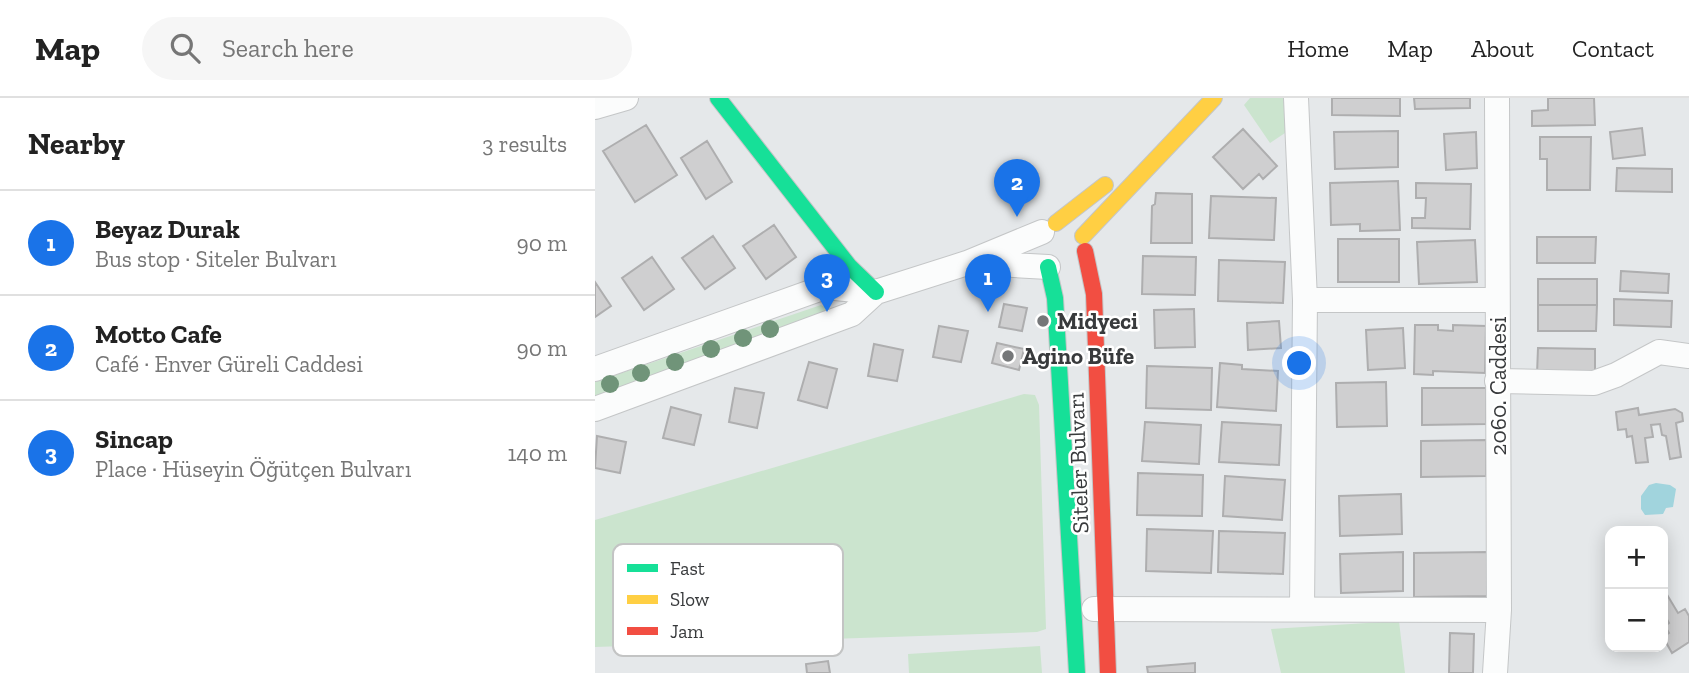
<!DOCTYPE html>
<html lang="en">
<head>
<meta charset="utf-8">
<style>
  :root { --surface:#fff; --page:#f6f6f6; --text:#222; --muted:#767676; --line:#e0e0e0; --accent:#1a73e8 }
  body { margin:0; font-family:"Zilla Slab",serif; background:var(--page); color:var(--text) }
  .controls { position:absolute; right:21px; bottom:21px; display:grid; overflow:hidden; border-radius:14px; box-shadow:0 4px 18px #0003 }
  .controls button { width:63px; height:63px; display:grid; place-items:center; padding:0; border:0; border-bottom:2px solid var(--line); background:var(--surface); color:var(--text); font:35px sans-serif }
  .you { position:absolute; left:705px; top:266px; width:24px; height:24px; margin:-18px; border:5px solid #fff; border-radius:50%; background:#1a73e8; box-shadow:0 0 0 10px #1a73e833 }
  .badge { display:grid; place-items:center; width:46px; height:46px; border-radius:50%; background:var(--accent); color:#fff; font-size:23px; font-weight:700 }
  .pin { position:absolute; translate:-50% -58px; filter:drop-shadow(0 2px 4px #0008) }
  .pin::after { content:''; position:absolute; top:37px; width:24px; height:21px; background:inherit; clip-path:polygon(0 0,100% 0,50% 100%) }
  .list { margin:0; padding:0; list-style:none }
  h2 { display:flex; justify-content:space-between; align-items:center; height:91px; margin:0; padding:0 28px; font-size:30px }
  h2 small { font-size:23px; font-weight:400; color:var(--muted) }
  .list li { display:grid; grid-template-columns:46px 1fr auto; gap:21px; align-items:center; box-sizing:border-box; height:105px; padding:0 28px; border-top:2px solid var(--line) }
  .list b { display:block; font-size:26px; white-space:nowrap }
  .list p { margin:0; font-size:23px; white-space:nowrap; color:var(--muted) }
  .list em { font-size:23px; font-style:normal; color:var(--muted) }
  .icon { flex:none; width:38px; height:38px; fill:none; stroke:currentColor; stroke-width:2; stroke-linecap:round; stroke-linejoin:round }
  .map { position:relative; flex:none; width:1094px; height:575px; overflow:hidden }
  header { display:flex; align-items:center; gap:42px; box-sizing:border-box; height:98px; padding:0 35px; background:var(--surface); border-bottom:2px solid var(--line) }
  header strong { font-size:33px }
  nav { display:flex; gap:38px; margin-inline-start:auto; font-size:24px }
  .search { width:490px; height:63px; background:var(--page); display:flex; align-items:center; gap:18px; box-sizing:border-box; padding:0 24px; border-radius:38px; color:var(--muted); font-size:26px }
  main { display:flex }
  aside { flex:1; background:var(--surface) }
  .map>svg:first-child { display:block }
  .green { fill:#cbe4ce }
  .water { fill:#a1d4dd }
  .building { fill:#cfcfd0; stroke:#aeaeaf; stroke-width:2 }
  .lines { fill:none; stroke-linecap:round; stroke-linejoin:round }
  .street-casing { stroke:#c4c6c7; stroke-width:26 }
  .fast-casing { stroke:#c4c6c7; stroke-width:18 }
  .slow-casing { stroke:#c4c6c7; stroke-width:18 }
  .jam-casing { stroke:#c4c6c7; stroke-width:18 }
  .street { stroke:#fbfcfc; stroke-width:24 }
  .fast { stroke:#16e098; stroke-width:16 }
  .slow { stroke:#ffcf43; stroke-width:16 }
  .jam { stroke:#f24e42; stroke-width:16 }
  .tree { fill:#709479 }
  .poi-dot { fill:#757779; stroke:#fff; stroke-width:2.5 }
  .labels { text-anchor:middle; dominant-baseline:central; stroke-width:5; stroke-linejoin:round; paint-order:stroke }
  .poi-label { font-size:23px; font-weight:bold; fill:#383a3c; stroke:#fff; text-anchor:start }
  .street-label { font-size:23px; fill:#383a3c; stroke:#fff }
  .key { fill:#fff; stroke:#c3c4c4; stroke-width:2 }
  .key-label { font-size:19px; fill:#383a3c }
</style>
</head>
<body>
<header>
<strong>Map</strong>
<div class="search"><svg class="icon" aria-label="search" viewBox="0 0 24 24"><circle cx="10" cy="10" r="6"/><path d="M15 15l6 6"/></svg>Search here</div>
<nav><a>Home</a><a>Map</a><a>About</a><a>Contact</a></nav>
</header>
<main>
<aside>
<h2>Nearby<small>3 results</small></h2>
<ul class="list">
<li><span class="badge">1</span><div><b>Beyaz Durak</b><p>Bus stop · Siteler Bulvarı</p></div><em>90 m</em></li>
<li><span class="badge">2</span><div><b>Motto Cafe</b><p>Café · Enver Güreli Caddesi</p></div><em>90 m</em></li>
<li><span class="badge">3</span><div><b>Sincap</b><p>Place · Hüseyin Öğütçen Bulvarı</p></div><em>140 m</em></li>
</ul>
</aside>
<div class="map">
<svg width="1094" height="575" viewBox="0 0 1094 575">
  <rect width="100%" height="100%" fill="#e5e8ea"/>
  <path class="green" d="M655,0H694L693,33L675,45L649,7Z
    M226,207L235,212L0,299V284Z
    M429,296L440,297L444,307L451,531L442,534L0,549V422Z
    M804,523L810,575H686L676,531Z
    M445,548L447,575H314L313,556Z"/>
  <path class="water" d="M1061,385L1075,387L1081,391L1078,409L1071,410L1068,416L1050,417L1046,411V398L1054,387Z"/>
  <path class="building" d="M737,0H805V18L737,17Z
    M819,0H875V10L820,11Z
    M953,0H999L1000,27L937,28V13L953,12Z
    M51,27L82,77L40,104L8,53Z
    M1047,30L1050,57L1018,61L1015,34Z
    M648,31L682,68L668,81L664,76L648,91L618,59Z
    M803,33V69L740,71L739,34Z
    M881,34L882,70L851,72L849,36Z
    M945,39H996L995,92H952V61H945Z
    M112,43L137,84L111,101L86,60Z
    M1022,70L1077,71V94L1021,93Z
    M803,83L805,132L765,133V126L736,127L735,85Z
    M821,85L876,86L875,131L817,130V120H830L831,100H821Z
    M561,95L597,96V145H556L557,108L560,106Z
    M616,98L681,100L679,142L614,140Z
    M179,127L201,159L171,181L148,148Z
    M118,138L140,170L110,191L87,160Z
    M942,139H1001L1000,165H942Z
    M743,141H804V184H743Z
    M880,142L882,184L824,186L822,144Z
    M548,158L601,159L600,197L547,196Z
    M57,159L79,191L49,212L27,180Z
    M624,162L690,164L688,205L623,203Z
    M1026,173L1074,176L1073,195L1025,193Z
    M943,181H1002V207H943Z
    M0,184L16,208L0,219Z
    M1019,201L1077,203L1076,229L1019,227Z
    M409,206L432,210L427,233L404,229Z
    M943,207H1002L1001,233H943Z
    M599,211L600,249L560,250L559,212Z
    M684,223L686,250L653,252L652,225Z
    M820,227H843V232L858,233V227L891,228L890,275L838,273V277L819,276Z
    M344,228L373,233L366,264L338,259Z
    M808,230L810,270L773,272L771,232Z
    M402,245L429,251L424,272L397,265Z
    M279,246L308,252L302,283L273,278Z
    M943,250L1000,251V278L942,276Z
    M214,264L242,271L232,310L203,302Z
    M625,265L647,267V271L683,273L681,313L622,309Z
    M552,268L617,270L616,312L551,310Z
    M791,284L792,328L742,329L741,285Z
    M140,290L169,295L162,330L134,324Z
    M827,290H891V326L827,327Z
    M76,309L106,317L99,347L68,340Z
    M1043,310L1044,317L1080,311L1087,315L1088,323L1081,325L1086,359L1075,361L1071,338L1067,337L1065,326L1056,327L1058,339L1050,340L1053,364L1041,365L1037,338L1032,339L1031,331L1023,332L1021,314Z
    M550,324L606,327L604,366L547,363Z
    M627,324L686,327L684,367L624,364Z
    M2,338L31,344L25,375L0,370Z
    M891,342V378L826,379V343Z
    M543,375L608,377L607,418L542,417Z
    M630,378L690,382L687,422L628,418Z
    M806,396L807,436L745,438L744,398Z
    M552,431L618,433L616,475L551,473Z
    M624,433L690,435L688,476L623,474Z
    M808,454V493L746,495L745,456Z
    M892,454V498L819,499V455Z
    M1071,495L1083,515L1090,511L1094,518V544L1077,555L1068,539L1074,535L1070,528L1074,525L1068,514V497Z
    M855,535L879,536L878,575H854Z
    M233,563L235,575H212L211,566Z
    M600,565V575H553L552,569Z"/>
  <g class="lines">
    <defs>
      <path id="street" d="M701,0L710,202L707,510
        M0,9L31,0
        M383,165L453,169
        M710,202H902
        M0,271L230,189L281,194L372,165L447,134
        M902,283L999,285L1021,277L1064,254L1094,258
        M0,311L257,216L281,194
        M499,511L904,512
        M900,575L904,512L902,0"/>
      <path id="fast" d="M123,0L254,168L281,194
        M453,169L460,200L482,575"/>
      <path id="slow" d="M461,125L510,87
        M488,138L619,0"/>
      <path id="jam" d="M490,153L499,196L513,575"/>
    </defs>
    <use href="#street" class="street-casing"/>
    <use href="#fast" class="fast-casing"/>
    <use href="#slow" class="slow-casing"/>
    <use href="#jam" class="jam-casing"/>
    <use href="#street" class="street"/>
    <use href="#fast" class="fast"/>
    <use href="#slow" class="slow"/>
    <use href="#jam" class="jam"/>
  </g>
  <g class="tree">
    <circle cx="175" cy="231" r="9"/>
    <circle cx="148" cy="240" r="9"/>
    <circle cx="116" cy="251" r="9"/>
    <circle cx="80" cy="264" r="9"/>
    <circle cx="46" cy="275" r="9"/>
    <circle cx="15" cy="286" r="9"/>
  </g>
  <g class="poi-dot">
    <circle cx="448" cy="223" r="7"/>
    <circle cx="413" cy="258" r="7"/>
  </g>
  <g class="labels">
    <g class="poi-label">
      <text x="462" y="223">Midyeci</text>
      <text x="427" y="258">Agino Büfe</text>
    </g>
    <g class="street-label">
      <text transform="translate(903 288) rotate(-90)">2060. Caddesi</text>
      <text transform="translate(483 365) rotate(-92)">Siteler Bulvarı</text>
    </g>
  </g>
  <rect x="18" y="446" width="230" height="112" rx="10" class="key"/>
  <rect x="32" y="466" width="31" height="8" fill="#16e098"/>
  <rect x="32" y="497" width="31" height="9" fill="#ffcf43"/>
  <rect x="32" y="529" width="31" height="8" fill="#f24e42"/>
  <g class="key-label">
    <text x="75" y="477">Fast</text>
    <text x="75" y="508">Slow</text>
    <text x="75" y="540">Jam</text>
  </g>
</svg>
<div class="controls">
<button>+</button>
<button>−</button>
</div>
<div class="you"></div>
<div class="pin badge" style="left:393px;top:214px">1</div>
<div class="pin badge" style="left:422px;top:119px">2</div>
<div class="pin badge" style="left:232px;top:214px">3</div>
</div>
</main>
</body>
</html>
